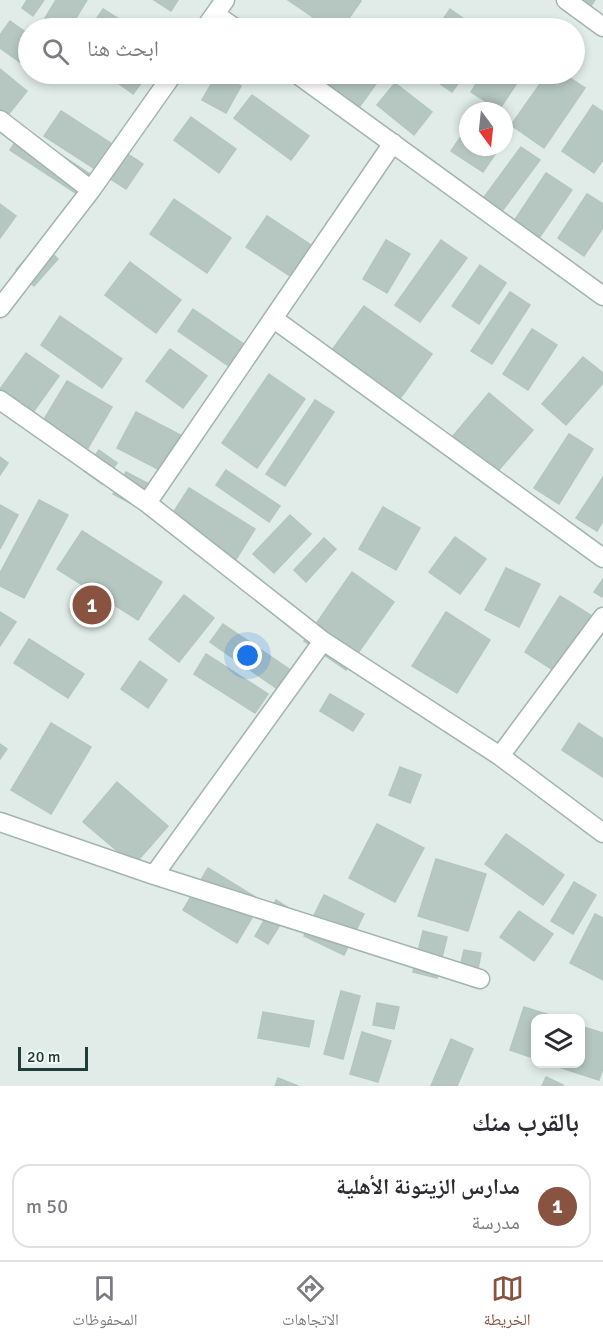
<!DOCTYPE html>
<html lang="ar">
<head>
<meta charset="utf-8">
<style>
  :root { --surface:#fff; --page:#f7f7f7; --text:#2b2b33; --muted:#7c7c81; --line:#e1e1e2; --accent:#885340 }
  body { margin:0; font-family:Signika,"Noto Naskh Arabic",sans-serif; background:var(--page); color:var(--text); direction:rtl }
  .controls { position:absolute; right:18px; bottom:18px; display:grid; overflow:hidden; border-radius:12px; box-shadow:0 3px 9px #0003 }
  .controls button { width:54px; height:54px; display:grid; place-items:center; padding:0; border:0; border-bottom:2px solid var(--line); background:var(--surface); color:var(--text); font:30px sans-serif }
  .compass { position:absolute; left:459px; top:102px; width:54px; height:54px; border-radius:50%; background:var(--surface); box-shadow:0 3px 9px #0003; rotate:165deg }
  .scale { position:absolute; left:18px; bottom:15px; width:70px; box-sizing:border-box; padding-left:6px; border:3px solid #203e38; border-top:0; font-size:16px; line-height:21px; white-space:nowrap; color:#203e38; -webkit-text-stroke:4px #f2f9f5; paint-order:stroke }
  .you { position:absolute; left:248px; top:656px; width:21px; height:21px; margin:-15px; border:4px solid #fff; border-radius:50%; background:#1a73e8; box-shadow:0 0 0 9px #1a73e833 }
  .badge { display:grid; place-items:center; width:39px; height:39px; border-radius:50%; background:var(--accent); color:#fff; font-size:20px; font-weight:700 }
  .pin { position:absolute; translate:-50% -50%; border:3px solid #fff; box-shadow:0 2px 6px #0006 }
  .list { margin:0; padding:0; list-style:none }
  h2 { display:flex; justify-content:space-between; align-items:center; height:78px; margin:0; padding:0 24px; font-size:26px }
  h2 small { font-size:20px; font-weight:400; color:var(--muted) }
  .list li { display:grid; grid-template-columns:39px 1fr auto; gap:18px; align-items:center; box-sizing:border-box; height:84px; margin:0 12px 12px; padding:0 12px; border:2px solid var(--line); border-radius:18px }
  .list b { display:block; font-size:22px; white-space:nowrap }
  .list p { margin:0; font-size:20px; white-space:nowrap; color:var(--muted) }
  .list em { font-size:20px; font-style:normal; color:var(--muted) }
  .icon { flex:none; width:33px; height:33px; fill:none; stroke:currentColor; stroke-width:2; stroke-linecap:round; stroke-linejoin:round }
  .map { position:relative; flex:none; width:603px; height:1086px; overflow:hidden; direction:ltr }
  .search { position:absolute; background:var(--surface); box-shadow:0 3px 9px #0003; left:18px; right:18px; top:18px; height:66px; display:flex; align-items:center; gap:15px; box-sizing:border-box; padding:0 21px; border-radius:33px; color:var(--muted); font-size:22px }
  .sheet { height:174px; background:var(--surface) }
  nav { display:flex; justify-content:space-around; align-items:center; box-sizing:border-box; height:84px; border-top:2px solid var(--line); background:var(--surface); font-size:16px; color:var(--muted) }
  nav a { display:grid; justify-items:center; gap:3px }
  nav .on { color:var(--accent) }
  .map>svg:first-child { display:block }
  .building { fill:#b6c7c1; stroke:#b3c6bf; stroke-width:1.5 }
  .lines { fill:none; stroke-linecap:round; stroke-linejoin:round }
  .minor-casing { stroke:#a3b4b0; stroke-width:21 }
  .minor { stroke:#fff; stroke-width:18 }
</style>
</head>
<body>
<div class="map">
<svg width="603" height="1086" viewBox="0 0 603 1086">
  <rect width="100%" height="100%" fill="#e1ece8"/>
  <path class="building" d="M27,0H44L33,16L22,8Z
    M56,0H87L70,28H39Z
    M154,0H178L171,11Z
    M288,0H359L361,1L342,28H329Z
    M577,0H595L589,9Z
    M103,9L122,21L117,28H90Z
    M450,9L477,28H437Z
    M290,20L302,28H285Z
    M10,21L28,34L27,67L0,48V35Z
    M371,21L381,28H366Z
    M0,69L27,91L0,125Z
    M106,74H131L142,82L133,94Z
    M217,74L241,86L226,113L202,100Z
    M333,74H383L358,109L325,85Z
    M426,74H465L452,92Z
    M482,74H523L499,110L471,92Z
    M547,74H564L585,88L544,148L511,125Z
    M395,83L432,112L414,135L377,105Z
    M252,95L309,136L291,160L234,118Z
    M593,105L603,112V160L594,173L562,151Z
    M61,111L143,164L126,189L44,136Z
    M191,117L236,149L219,173L174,140Z
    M468,126V147H500L483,172L451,151Z
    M23,130L90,174L77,194L10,150Z
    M521,147L540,160L491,226L473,212Z
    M546,173L572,190L535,244L510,227Z
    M587,194L603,204V228L584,256L558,238Z
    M174,199L231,238L207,273L150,234Z
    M0,204L16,216L0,238Z
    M267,216L311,245L290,276L246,247Z
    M386,240L410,254L387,293L363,279Z
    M441,240L467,258L420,322L395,305Z
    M40,242L58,259L34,286L16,270Z
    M130,262L181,300L156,333L105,295Z
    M480,265L506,283L479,324L452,306Z
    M510,292L530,305L492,364L471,351Z
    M364,306L432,354L397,403L329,354Z
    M193,309L245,345L230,367L178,331Z
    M60,316L122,359L102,388L41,345Z
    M532,329L557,345L528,390L503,374Z
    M170,349L207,376L183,408L146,381Z
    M26,353L59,376L29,418L0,398V389Z
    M583,357L603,373V383L566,425L542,404Z
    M269,374L305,399L257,468L222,443Z
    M67,381L112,407L88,448L43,421Z
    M489,393L533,430L492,478L448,442Z
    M315,400L334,412L285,486L266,474Z
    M136,412L194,442L175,478L117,448Z
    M569,434L593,449L559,504L534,488Z
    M99,450L117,463L102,484L84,471Z
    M0,457L8,463L0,475Z
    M226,470L280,506L269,522L216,485Z
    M126,472L151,485L139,508L113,494Z
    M603,477V521L597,531L576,518Z
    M189,488L255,529L235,561L169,519Z
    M39,500L68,515L24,598L0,586V573Z
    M0,505L18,515L0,549Z
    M383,507L420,528L396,570L359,549Z
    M290,515L311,534L274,573L253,554Z
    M82,531L162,582L138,620L57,569Z
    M455,537L486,559L460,594L429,572Z
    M324,538L336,549L306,582L294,570Z
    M506,568L540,584L519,627L485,610Z
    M352,572L394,602L346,670L304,641Z
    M603,579V595L602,597L594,592Z
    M184,595L214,618L179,662L149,639Z
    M560,596L603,623L567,679L525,652Z
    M0,612L16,622L0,646Z
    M446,612L490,640L457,693L412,666Z
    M223,624L292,671L279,690L210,642Z
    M29,639L84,674L68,698L14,663Z
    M206,654L268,694L255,713L194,674Z
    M140,661L167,680L148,708L121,689Z
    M330,694L364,714L353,731L320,711Z
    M51,723L91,747L51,814L11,790Z
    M579,723L603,739V777L562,750Z
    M0,744L7,749L0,759Z
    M400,767L421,775L410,803L389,795Z
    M117,782L168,826L134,865L83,822Z
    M377,824L424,848L395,902L349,878Z
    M506,834L564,875L543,905L485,864Z
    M436,859L486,874L468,931L418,916Z
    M208,868L262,901L237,943L183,910Z
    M574,882L596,895L573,934L551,921Z
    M324,895L364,914L344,955L304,936Z
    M276,900L290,909L268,944L255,936Z
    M519,911L553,934L534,961L500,937Z
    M595,914L603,918V980L570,963Z
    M423,931L447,937L437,978L413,972Z
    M464,950L481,953L476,980L458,976Z
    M341,991L360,996L343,1059L324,1054Z
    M377,1003L399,1007L394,1029L373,1025Z
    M524,1007L559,1018H536V1059L510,1050Z
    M263,1012L314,1021L309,1047L258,1038Z
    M580,1026L603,1033V1068L599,1080L549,1064H580Z
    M362,1032L391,1041L378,1082L350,1074Z
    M451,1039L473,1049L457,1086H431Z
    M546,1077L563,1085L562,1086H542Z
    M278,1078L298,1086H275Z"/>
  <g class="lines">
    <defs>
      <path id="minor" d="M566,0L603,27
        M215,14L235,28
        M205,28L225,0
        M297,74L603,296
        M0,120L91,190
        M0,308L91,190L173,74
        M274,319L603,558
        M0,400L147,503L323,641L500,756L603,833
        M147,503L393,143
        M500,756L603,617
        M0,822L154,875L323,641
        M154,875L480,979"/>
    </defs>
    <use href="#minor" class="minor-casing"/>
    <use href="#minor" class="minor"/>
  </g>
</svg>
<div class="controls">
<button><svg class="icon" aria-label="layers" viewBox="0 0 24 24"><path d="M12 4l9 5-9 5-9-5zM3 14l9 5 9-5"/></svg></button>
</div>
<svg class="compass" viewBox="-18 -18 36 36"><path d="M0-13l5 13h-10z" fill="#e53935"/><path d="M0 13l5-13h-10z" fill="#7c7c81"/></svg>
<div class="scale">20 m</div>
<div class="you"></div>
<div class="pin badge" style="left:92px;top:605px">1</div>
<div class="search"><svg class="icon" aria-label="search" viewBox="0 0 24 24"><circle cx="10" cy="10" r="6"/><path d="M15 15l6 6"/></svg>ابحث هنا</div>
</div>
<section class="sheet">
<h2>بالقرب منك<small></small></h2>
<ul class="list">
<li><span class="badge">1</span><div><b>مدارس الزيتونة الأهلية</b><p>مدرسة</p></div><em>50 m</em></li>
</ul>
</section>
<nav>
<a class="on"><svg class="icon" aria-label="map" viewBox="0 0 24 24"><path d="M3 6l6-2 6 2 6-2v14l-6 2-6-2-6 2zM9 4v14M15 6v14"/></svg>الخريطة</a>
<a><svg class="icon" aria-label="directions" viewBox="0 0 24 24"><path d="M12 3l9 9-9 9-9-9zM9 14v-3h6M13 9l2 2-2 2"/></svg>الاتجاهات</a>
<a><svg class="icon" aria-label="saved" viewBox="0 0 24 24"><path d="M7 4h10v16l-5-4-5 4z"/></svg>المحفوظات</a>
</nav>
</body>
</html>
